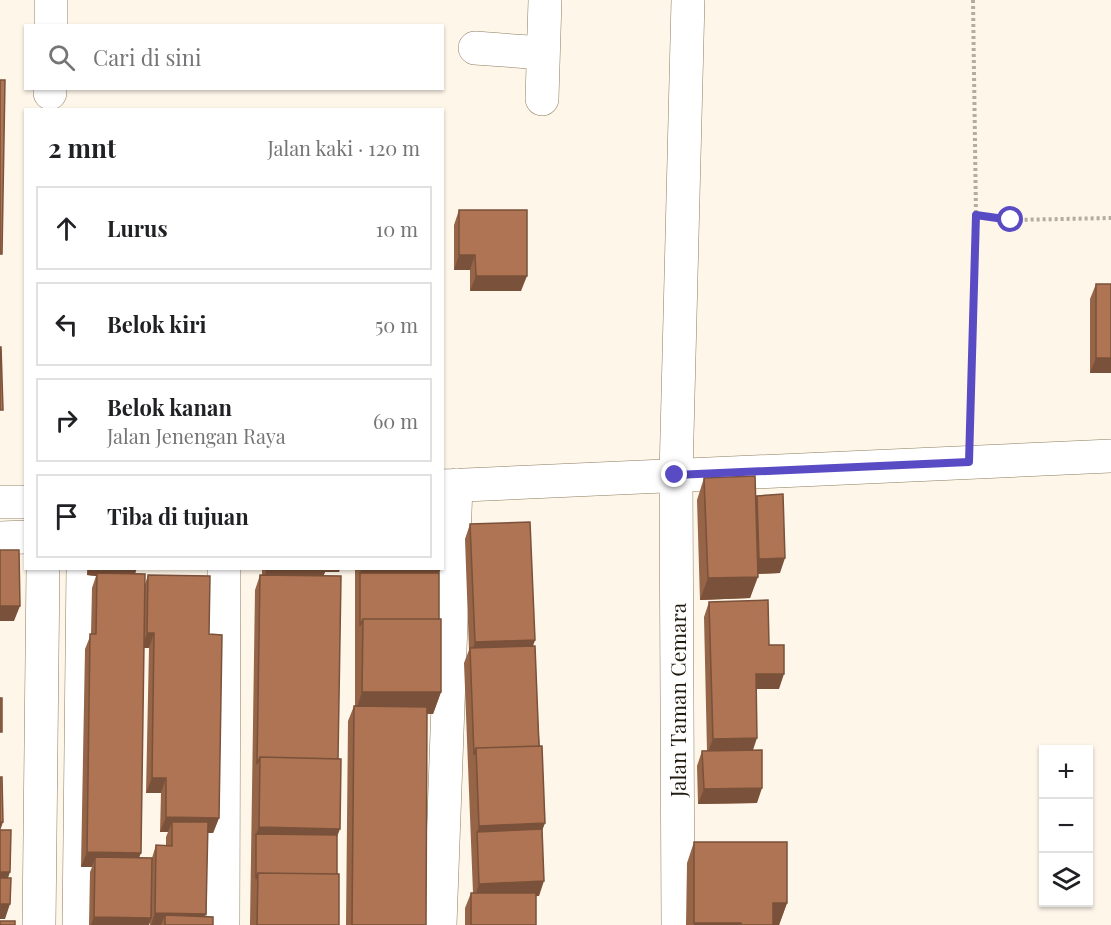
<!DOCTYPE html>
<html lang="id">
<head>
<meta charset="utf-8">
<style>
  :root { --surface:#fff; --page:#f6f6f6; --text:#202124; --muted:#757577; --line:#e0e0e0 }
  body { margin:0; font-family:"Playfair Display",serif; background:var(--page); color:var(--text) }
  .controls { position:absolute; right:18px; bottom:18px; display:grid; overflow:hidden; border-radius:0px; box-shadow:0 2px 4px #0004 }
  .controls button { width:54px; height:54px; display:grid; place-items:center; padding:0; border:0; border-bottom:2px solid var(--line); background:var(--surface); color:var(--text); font:30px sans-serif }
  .stop { position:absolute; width:18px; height:18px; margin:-14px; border:4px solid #594bc3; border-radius:50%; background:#fff }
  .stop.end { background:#594bc3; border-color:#fff; box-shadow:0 2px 6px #0008 }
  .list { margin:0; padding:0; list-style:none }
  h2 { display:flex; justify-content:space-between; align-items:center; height:78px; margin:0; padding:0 24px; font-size:26px }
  h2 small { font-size:20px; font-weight:400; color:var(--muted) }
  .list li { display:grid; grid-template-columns:39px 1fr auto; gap:18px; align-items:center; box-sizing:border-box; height:84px; margin:0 12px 12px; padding:0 12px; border:2px solid var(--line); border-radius:0px }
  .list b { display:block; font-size:22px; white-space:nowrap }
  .list p { margin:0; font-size:20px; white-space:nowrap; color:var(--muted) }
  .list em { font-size:20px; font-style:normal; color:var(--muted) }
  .icon { flex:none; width:33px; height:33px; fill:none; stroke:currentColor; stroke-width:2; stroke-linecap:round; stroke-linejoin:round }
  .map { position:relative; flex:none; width:1111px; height:925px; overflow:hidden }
  .search { position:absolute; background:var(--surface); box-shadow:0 2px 4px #0004; left:24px; top:24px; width:420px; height:66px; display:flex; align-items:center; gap:15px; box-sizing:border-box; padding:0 21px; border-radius:0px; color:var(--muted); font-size:22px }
  .panel { position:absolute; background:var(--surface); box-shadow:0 2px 4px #0004; left:24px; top:108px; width:420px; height:462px; border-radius:0px }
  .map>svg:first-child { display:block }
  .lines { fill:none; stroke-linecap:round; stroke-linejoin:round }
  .street-casing { stroke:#8d7c5f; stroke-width:34 }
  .path { stroke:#b3ac9f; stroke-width:4; stroke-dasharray:3 3; stroke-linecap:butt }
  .street { stroke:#fff; stroke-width:33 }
  .wall { fill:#966447; fill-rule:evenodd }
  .shaded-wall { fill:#7a513a }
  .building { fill:#af7453; stroke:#7a513a; stroke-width:1.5 }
  .route { stroke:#594bc3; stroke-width:8 }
  .labels { text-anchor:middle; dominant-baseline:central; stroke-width:4.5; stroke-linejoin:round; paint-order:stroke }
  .street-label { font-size:21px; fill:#211a0f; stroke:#fff }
</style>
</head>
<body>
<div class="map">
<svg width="1111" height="925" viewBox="0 0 1111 925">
  <rect width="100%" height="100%" fill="#fef6e9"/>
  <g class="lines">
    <defs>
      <path id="street" d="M51,26V0
        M475,48L543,53
        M50,93V88
        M542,99L545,0
        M442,486L1111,456
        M0,502H26
        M0,538L26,537
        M39,925L43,568
        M79,925L83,568
        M223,925L224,568
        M440,925L456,485
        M678,925L676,475L688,0"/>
    </defs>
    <use href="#street" class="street-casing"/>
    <path class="path" d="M973,0L976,215L1011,220L1111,218
      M970,430L976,215"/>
    <use href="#street" class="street"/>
  </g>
  <path class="wall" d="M459,210L521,291H470V270H454V225Z
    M1096,284L1111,373H1090V299Z
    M704,478L755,500L757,496L780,573L758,574L750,598L700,600L697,500Z
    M470,524L535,640L533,646L545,823L542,829L539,896H536V925H465V908L471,893H473L464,663L469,650L465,539Z
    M87,568H137L135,574L145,584L148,575L209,634L219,818L213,833H208L205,916L213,925H150V922L149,925H89L90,872L92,867H81L85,649L91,634L92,588L96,576L87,575ZM144,648H149L146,793H161L160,832H168L166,837V845H156L152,858H139Z
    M262,568H340L339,572H325L323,576L337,835V874L339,925H250L255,590L260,575H262Z
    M355,568H441L439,573V619L441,692L433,714H427L426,925H346L348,721L354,706H355Z
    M709,602L769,645L779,689H756L753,750L757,803L698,804L697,766L702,751H707L704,617Z
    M694,842L787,903L779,925H686L687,863Z"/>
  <path class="shaded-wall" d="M459,255H475L470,270H454Z
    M476,276H527L521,291H470Z
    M1096,358H1111V373H1090Z
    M785,558L780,573L753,574L759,559Z
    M89,568H137L133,578L97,573L96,576L87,575Z
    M267,568H340L339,572H325L320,585L262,584Z
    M362,568H441L433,588L360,573Z
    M758,577L750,598L700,600L708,578Z
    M0,606H20L14,621H0Z
    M147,633H154L149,648H142Z
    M535,640L529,655L470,657L475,642Z
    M756,674H784L779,689H751Z
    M362,692H441L433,714L355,713Z
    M757,738L752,753L707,754L713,739Z
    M152,778H166L161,793H146Z
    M762,788L757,803L698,804L704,789Z
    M166,817L219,818L213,833L172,832V822L168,832H160Z
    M0,822H3L0,831Z
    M545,823L537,844L477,832L479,826Z
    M259,827L340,829L332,850L256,834Z
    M87,852L141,853L135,868L95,857L92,867H81Z
    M0,872H10L5,887H0Z
    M544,881L539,896L474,899L479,884Z
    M773,903H787L779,925H765Z
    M0,904H10L5,919H0Z
    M155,913L206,914L202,925L165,915L161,925H151Z
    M94,917L151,918L149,925H91Z
    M694,923H741L740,925H694Z"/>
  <path class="building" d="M0,80H5L2,254H0Z
    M459,210H527V276H476L475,255H459Z
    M1096,284H1111V358H1096Z
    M0,347H1L3,410H0Z
    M755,476L758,577L708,578L704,478Z
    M783,494L785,558L759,559L757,496Z
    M530,522L535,640L475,642L470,524Z
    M0,550H19L20,606H0Z
    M97,573L145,574L141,853L87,852L90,634H96Z
    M360,573H439V619H363L360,626Z
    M148,575L210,576L209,634L222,635L219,818L166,817V778H152L154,633H147Z
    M260,575L341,576L338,759L260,757L257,764Z
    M768,600L769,645H784V674H756L757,738L713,739L709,602Z
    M363,619H441V692H362Z
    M535,646L539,746L476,748L474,755L470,648Z
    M0,698H2V732H0Z
    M354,706L427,707L426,925H352Z
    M542,746L545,823L479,826L476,748Z
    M762,750V788L704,789L702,751Z
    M260,757L341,759L340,829L259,827Z
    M0,777H2L3,822H0Z
    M172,822H208L206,914L155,913L156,845L172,846Z
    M542,829L544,881L479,884L477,832Z
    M0,830H11L10,872H0Z
    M256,834L337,835V874L258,873L256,879Z
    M694,842H787V903H773V925H741V923H694Z
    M95,857L152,858L151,918L94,917Z
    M258,873L339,874V925H257Z
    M0,878H11L10,904H0Z
    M471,893H536V925H471Z
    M165,915L213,917V925H165Z
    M0,921H15V925H0Z"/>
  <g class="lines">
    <path class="route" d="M675,475L969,462L976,215L1011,220"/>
  </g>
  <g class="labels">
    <g class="street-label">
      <text transform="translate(677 700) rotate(-90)">Jalan Taman Cemara</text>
    </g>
  </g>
</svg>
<div class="controls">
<button>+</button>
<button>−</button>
<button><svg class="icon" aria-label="layers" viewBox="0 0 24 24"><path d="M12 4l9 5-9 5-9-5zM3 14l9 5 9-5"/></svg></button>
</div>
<div class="stop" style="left:1011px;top:220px"></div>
<div class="stop end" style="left:675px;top:475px"></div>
<div class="search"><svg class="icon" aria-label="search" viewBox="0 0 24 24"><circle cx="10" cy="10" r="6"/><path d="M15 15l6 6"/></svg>Cari di sini</div>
<section class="panel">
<h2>2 mnt<small>Jalan kaki · 120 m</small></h2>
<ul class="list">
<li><svg class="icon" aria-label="ahead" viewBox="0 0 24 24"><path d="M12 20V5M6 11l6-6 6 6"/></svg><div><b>Lurus</b></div><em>10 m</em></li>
<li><svg class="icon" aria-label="left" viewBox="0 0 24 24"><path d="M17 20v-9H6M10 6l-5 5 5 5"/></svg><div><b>Belok kiri</b></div><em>50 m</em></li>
<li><svg class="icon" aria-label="right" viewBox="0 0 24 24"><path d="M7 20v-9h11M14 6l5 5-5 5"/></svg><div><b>Belok kanan</b><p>Jalan Jenengan Raya</p></div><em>60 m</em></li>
<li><svg class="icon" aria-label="arrive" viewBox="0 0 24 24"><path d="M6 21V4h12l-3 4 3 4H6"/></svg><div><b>Tiba di tujuan</b></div></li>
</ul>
</section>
</div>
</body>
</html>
